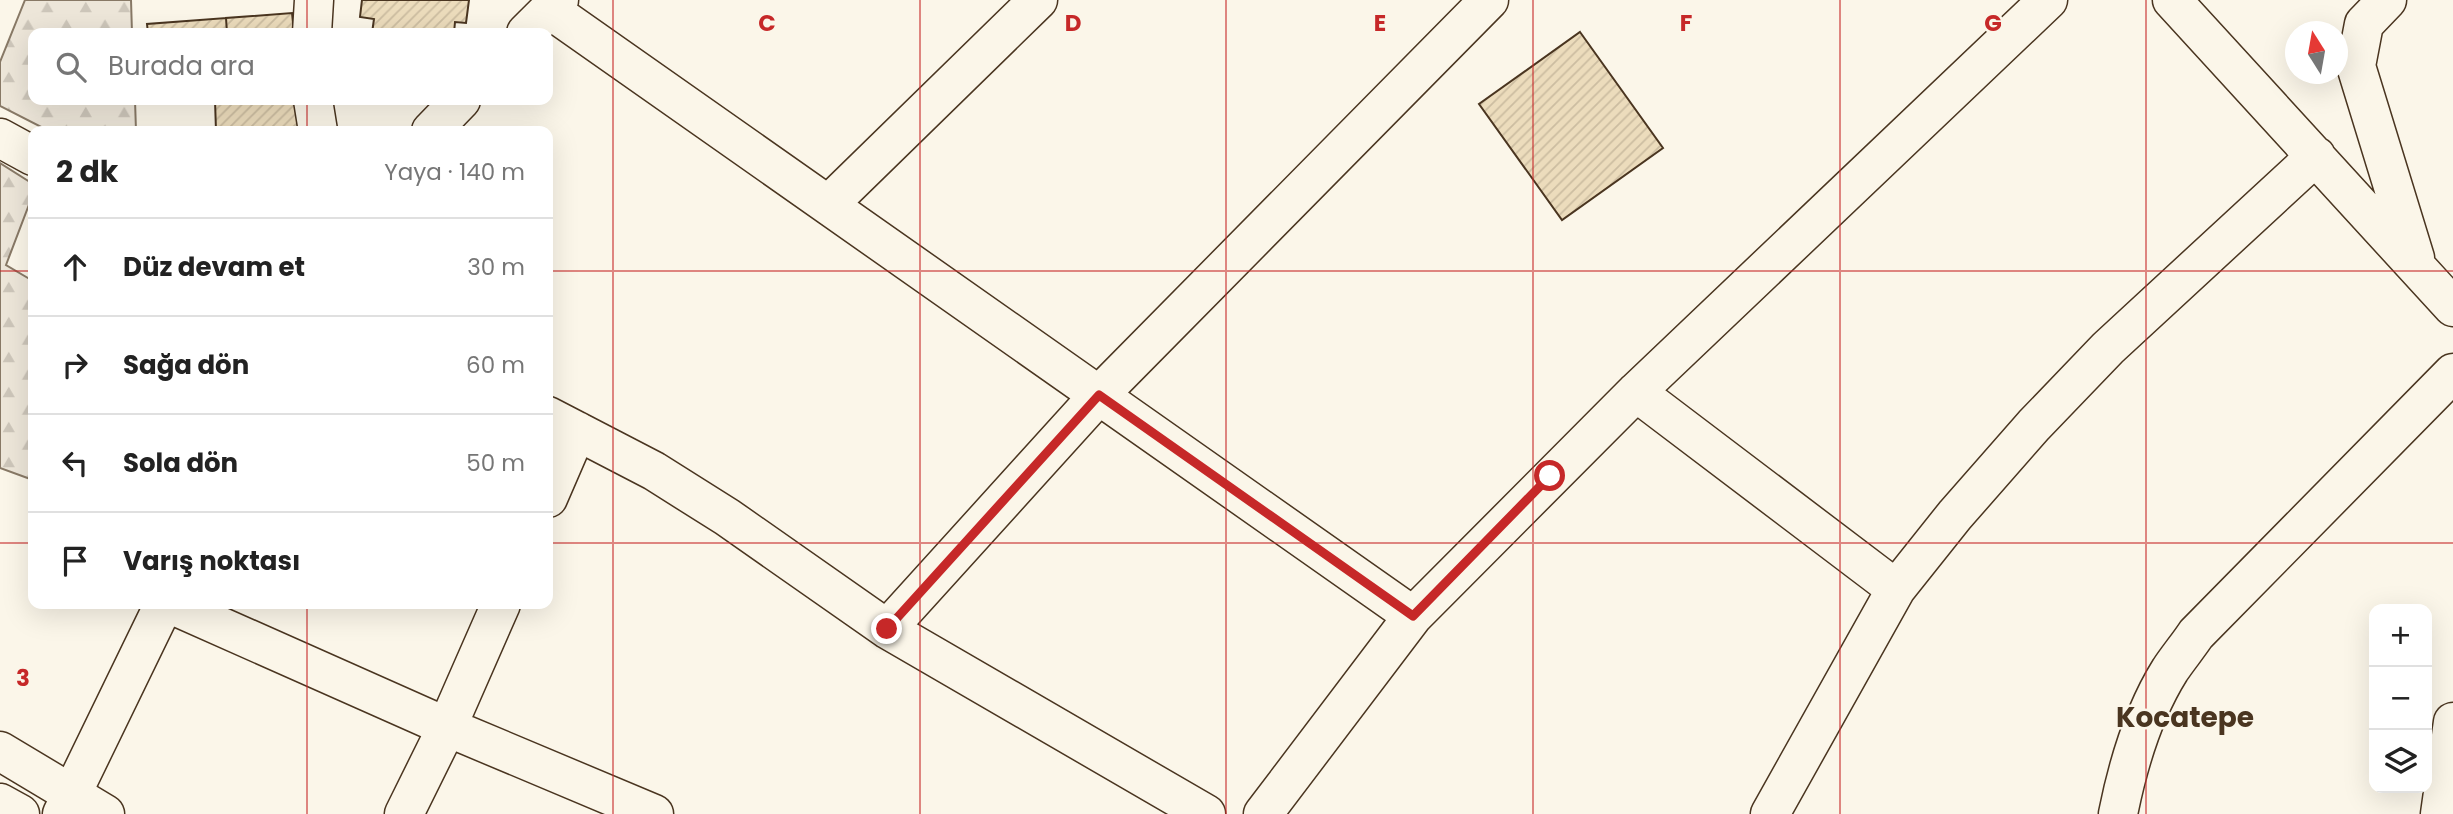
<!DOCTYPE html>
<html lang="tr">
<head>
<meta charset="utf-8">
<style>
  :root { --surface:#fff; --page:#f2f2f2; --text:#222; --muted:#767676; --line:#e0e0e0 }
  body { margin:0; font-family:Poppins,sans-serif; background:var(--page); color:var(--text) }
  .controls { position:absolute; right:21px; bottom:21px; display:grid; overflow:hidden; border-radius:14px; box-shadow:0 7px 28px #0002 }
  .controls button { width:63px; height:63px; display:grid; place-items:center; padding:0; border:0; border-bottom:2px solid var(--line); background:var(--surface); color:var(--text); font:35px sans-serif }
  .compass { position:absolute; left:2285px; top:21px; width:63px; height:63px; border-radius:50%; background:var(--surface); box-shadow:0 7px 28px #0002; rotate:349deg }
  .stop { position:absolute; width:21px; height:21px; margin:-16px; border:5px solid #c62828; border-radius:50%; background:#fff }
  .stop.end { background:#c62828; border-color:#fff; box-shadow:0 2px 7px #0008 }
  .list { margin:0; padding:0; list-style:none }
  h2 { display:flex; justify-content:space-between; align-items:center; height:91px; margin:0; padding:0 28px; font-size:30px }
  h2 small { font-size:23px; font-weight:400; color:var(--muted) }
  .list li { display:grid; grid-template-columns:46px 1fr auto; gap:21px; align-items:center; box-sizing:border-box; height:98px; padding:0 28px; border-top:2px solid var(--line) }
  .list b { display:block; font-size:26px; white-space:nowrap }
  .list em { font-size:23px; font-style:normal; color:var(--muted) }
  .icon { flex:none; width:38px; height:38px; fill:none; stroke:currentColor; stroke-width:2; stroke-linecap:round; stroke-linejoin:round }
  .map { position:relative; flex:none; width:2453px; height:814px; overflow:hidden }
  .search { position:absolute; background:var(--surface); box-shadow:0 7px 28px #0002; left:28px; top:28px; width:525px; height:77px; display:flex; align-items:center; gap:18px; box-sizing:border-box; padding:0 24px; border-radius:14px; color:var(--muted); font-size:26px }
  .panel { position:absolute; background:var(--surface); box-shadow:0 7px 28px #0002; left:28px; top:126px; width:525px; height:483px; border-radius:14px }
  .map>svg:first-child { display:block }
  .forest { fill:url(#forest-firs); stroke:#887966; stroke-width:2 }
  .building { fill:url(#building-hatch); stroke:#4a3520; stroke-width:2 }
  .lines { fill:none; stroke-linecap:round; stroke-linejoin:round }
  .minor-casing { stroke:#4a3520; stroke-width:41 }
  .major-casing { stroke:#4a3520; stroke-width:41 }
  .minor { stroke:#fbf6e9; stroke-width:38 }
  .major { stroke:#fbf6e9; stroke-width:38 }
  .route { stroke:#c62828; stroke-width:9 }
  .grid { fill:none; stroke:#c62828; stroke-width:2; stroke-opacity:0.55 }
  .labels { text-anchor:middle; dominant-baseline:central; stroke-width:5; stroke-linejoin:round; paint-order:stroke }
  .district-label { font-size:28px; font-weight:bold; fill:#4a3520; stroke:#fbf6e9 }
  .grid-label { font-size:23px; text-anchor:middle; font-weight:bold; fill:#c62828; stroke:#fbf6e9; stroke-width:5; stroke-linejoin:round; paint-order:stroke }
</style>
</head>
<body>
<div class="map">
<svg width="2453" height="814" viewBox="0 0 2453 814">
  <defs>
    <pattern id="forest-firs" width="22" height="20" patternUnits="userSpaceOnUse" patternTransform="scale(1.75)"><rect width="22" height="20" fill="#ede6d9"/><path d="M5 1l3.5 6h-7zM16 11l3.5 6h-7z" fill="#cdc6ba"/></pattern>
    <pattern id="building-hatch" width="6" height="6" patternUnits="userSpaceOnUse" patternTransform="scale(1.75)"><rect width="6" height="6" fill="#ecdcbc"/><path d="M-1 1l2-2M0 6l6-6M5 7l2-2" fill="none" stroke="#ccbda1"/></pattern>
  </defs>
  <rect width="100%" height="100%" fill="#fbf6e9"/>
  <path class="forest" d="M25,0H131L132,33H33V100H135L136,131H49L0,106V62Z
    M0,163L33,184V194L6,265L33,281V480L0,468Z"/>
  <path class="building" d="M362,0H469L466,23L455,22L454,33H372L374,19L360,17Z
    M292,13L294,33H227L226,18Z
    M226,18L227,33H148L147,24Z
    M1580,32L1663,148L1562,220L1479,104Z
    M215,100H297L298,130L216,131Z"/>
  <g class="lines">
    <defs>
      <path id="minor" d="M2172,0L2453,307
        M2387,0L2364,24L2356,66L2415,258
        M549,9L1413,616
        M312,33L314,0
        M526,33L559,0
        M313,100L318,131
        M431,131L461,100
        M0,138L33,156
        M828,205L1038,0
        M1636,392L1896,589
        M548,416L654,471L727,517L887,629L1206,814
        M548,498L577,431
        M170,604L447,727L654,814
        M887,629L1099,395L1489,0
        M62,814L164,604
        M404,814L447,727L501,604
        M1263,814L1413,616L1636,392L2048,0
        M1770,814L1896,589L1955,515L2034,425L2108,348L2316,156
        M2118,814C2128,764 2143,713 2170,670C2178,658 2188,646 2196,634L2453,373
        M2440,814L2453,722"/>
      <path id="major" d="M0,751L105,814
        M0,803L20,814"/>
    </defs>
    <use href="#minor" class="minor-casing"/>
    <use href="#major" class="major-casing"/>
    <use href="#minor" class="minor"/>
    <use href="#major" class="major"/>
  </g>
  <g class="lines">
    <path class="route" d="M887,629L1099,395L1413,616L1550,476"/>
  </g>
  <path class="grid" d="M307,0V33M613,0V814M920,0V814M1226,0V814M1533,0V814M1840,0V814M2146,0V814M307,100V131M0,271H33M548,271H2453M0,543H33M548,543H2453M307,604V814"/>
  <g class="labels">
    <g class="district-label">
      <text x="2185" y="717">Kocatepe</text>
    </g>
  </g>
  <g class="grid-label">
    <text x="767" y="31">C</text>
    <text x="1073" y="31">D</text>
    <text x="1380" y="31">E</text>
    <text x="1686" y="31">F</text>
    <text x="1993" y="31">G</text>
    <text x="23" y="686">3</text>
  </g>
</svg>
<div class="controls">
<button>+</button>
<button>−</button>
<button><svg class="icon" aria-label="layers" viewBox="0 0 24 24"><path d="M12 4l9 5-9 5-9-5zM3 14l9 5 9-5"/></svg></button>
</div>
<svg class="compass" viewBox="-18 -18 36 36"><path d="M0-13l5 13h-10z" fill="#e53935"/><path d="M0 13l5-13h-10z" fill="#767676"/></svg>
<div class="stop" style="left:1550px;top:476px"></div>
<div class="stop end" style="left:887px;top:629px"></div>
<div class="search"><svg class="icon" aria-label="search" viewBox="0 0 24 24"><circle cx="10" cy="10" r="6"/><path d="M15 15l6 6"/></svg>Burada ara</div>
<section class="panel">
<h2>2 dk<small>Yaya · 140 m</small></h2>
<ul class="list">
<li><svg class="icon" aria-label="ahead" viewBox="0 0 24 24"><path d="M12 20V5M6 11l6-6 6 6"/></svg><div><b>Düz devam et</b></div><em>30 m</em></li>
<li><svg class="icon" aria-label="right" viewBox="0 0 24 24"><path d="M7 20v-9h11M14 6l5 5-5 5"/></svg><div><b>Sağa dön</b></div><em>60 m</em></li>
<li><svg class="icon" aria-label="left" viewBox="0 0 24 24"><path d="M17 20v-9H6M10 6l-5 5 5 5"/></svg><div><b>Sola dön</b></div><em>50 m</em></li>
<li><svg class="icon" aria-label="arrive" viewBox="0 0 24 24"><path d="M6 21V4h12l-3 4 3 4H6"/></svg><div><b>Varış noktası</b></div></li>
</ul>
</section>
</div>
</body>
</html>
